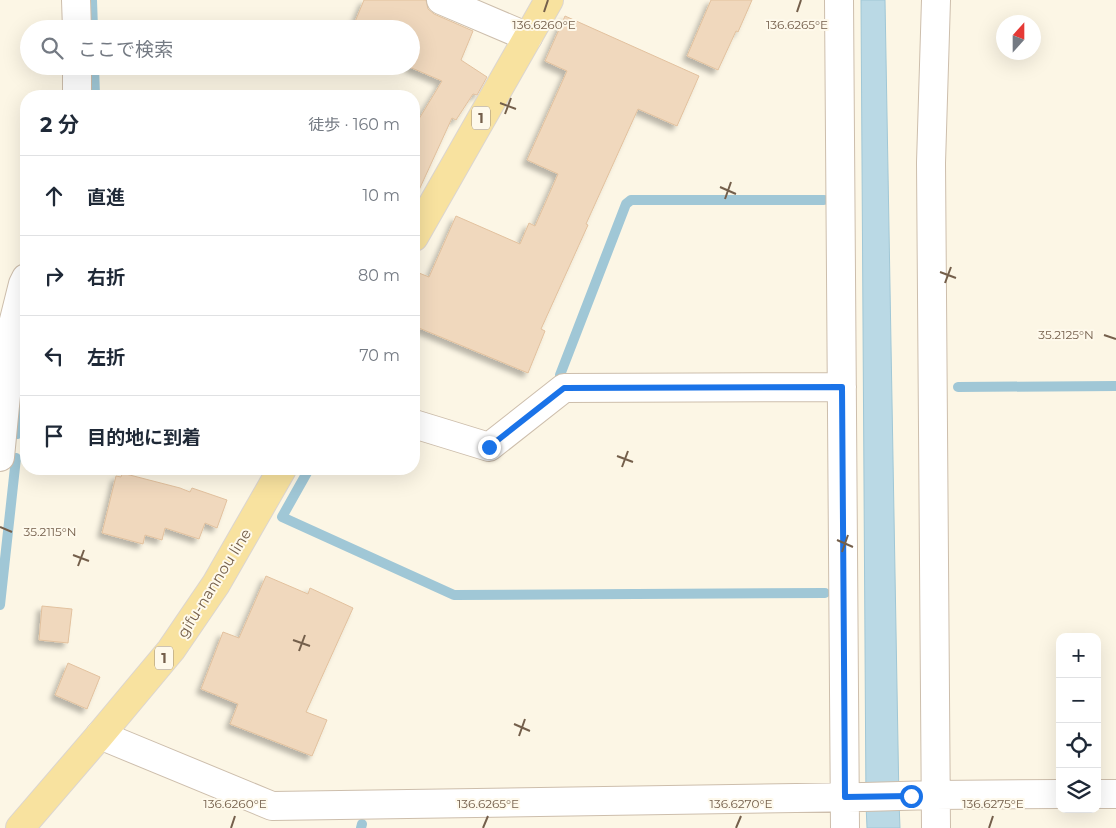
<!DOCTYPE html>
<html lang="ja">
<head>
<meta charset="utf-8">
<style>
  :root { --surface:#fff; --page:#f2f2f3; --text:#1f2937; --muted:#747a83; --line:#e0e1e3 }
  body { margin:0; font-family:Montserrat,"Noto Sans JP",sans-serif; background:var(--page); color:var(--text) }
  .controls { position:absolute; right:15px; bottom:15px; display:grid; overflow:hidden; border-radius:10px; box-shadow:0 5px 20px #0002 }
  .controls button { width:45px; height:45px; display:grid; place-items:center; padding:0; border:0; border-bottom:1px solid var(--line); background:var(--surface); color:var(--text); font:25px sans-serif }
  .compass { position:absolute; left:996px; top:15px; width:45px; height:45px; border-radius:50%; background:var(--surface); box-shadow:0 5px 20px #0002; rotate:21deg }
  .stop { position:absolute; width:15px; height:15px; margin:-11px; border:4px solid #1a73e8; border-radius:50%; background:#fff }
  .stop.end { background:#1a73e8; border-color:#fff; box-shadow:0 1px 5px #0008 }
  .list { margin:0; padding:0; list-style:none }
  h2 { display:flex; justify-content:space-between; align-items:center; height:65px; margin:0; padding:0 20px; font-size:21px }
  h2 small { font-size:16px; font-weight:400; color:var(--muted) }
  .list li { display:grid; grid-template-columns:32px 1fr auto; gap:15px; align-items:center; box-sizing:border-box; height:80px; padding:0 20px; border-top:1px solid var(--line) }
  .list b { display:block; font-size:19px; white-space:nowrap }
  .list em { font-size:16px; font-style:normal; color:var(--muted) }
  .icon { flex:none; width:28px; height:28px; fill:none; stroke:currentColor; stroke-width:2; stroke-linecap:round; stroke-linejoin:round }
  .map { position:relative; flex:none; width:1116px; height:828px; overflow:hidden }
  .search { position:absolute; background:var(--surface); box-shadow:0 5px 20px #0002; left:20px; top:20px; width:400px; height:55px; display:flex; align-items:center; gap:12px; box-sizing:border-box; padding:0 18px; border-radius:28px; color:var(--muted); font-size:19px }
  .panel { position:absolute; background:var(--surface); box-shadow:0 5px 20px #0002; left:20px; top:90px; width:400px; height:385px; border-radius:20px }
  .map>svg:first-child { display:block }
  .water { fill:#bad9e5; stroke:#a0c7d6 }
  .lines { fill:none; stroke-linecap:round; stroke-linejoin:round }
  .stream { stroke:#a0c7d6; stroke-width:10 }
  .building { fill:#f0d8bd; stroke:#e2c19e; filter:url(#shadow) }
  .minor-casing { stroke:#cdbeac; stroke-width:30 }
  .major-casing { stroke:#dbd5d0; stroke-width:30 }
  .minor { stroke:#fff; stroke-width:28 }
  .major { stroke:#f8e29f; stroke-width:28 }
  .route { stroke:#1a73e8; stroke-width:6 }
  .ticks { fill:none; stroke:#745f4b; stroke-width:2 }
  .labels { text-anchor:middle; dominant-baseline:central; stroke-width:4; stroke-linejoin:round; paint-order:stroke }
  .shield { fill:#fef9eb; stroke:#9d8d7b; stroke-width:1 }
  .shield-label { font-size:14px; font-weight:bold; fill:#745f4b }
  .street-label { font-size:15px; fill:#745f4b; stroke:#fef9eb }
  .ticks-label { font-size:12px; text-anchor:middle; fill:#745f4b; stroke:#fef9eb; stroke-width:4; stroke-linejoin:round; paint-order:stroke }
</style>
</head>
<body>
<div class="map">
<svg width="1116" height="828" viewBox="0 0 1116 828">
  <defs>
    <filter id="shadow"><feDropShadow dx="-4.5" dy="4.5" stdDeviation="2.5" flood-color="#0004"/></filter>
  </defs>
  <rect width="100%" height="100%" fill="#fcf6e5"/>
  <path class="water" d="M861,0H885L899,802L900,828H867L866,804Z"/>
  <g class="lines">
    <path class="stream" d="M92,0L93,29
      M94,66L95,96
      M560,375L626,204L631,200H824
      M958,387L1116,386
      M18,434L26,352
      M309,469L282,517L454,595L825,593
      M0,605L16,458
      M361,828L362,824"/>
  </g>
  <path class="building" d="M364,0H426L428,9L434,14L473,31L461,60L487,77L477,95L473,94L456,120L452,118L414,201V127L442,81L407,66H411V29H352Z
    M711,0H752L738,32L736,31L718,70L687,56Z
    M565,16L699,76L677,126L638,109L586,224L588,225L541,329L545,331L528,373L414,326V271L429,277L456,216L520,244L529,223L535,226L558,174L527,160L567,71L545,61Z
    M122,473L180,488L190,492L192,488L227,500L217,528L205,523L199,539L165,528L162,540L145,535L143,544L102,533L116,476L121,477Z
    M266,576L308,594L310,588L353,608L306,712L327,720L312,756L230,724L238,704L201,689L223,632L239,638Z
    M42,606L72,609L68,643L39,640Z
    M68,663L100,677L87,709L55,695Z"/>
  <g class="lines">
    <defs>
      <path id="minor" d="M76,0L77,29
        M441,0L528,37
        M839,0L845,828
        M77,66V96
        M414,424L489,447L564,388L842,387
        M0,457L13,324L23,284L26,278
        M100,735L272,806L864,797L935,795L1060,794
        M1097,794H1116
        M936,828L931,163L936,0"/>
      <path id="major" d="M414,237L549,0
        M20,828L100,735L171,650L216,584L282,469"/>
    </defs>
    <use href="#minor" class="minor-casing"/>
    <use href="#major" class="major-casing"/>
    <use href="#minor" class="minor"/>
    <use href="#major" class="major"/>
  </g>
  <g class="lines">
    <path class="route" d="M489,447L564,388L842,387L845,797L911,796"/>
  </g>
  <path class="ticks" d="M544,12L548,0M797,12L801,0M500,103L516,109M505,114L511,98M720,187L736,194M725,199L731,182M940,272L956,278M945,283L951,267M1104,335L1116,339M617,456L633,462M622,467L628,451M0,527L12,532M837,540L853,547M842,552L848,535M73,555L89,561M78,566L84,550M293,640L310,646M299,651L305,635M514,724L530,731M519,736L525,719M231,828L235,816M483,828L488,816M736,828L741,816M989,828L993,816"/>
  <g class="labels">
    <g class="shield">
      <rect x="472" y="106.5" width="18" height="23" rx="4"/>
      <rect x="155" y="646.5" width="18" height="23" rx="4"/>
    </g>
    <g class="shield-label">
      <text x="481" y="118">1</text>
      <text x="164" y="658">1</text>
    </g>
    <g class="street-label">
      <text transform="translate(214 583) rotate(-58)">gifu-nannou line</text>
    </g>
  </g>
  <g class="ticks-label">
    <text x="544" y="29">136.6260°E</text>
    <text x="797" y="29">136.6265°E</text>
    <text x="1066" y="339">35.2125°N</text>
    <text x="50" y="536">35.2115°N</text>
    <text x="235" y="808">136.6260°E</text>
    <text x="488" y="808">136.6265°E</text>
    <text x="741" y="808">136.6270°E</text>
    <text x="993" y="808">136.6275°E</text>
  </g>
</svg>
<div class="controls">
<button>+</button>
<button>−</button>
<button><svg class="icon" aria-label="locate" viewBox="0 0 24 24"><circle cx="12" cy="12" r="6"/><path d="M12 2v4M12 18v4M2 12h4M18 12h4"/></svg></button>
<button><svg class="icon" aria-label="layers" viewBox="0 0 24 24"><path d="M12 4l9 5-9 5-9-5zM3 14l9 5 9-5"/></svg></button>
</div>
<svg class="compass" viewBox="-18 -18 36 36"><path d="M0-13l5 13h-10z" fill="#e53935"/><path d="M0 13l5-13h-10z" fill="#747a83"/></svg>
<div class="stop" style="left:911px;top:796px"></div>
<div class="stop end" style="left:489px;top:447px"></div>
<div class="search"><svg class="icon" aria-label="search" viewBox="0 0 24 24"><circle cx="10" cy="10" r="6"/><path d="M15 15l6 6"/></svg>ここで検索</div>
<section class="panel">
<h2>2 分<small>徒歩 · 160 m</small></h2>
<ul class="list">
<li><svg class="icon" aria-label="ahead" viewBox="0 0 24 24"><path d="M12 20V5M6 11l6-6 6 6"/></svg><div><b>直進</b></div><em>10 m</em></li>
<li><svg class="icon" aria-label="right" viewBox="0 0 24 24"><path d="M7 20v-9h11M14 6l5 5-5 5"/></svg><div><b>右折</b></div><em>80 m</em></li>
<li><svg class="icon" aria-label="left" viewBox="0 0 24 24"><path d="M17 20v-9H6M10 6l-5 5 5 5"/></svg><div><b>左折</b></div><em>70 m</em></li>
<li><svg class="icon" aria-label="arrive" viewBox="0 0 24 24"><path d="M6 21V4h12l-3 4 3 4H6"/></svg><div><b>目的地に到着</b></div></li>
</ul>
</section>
</div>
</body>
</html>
